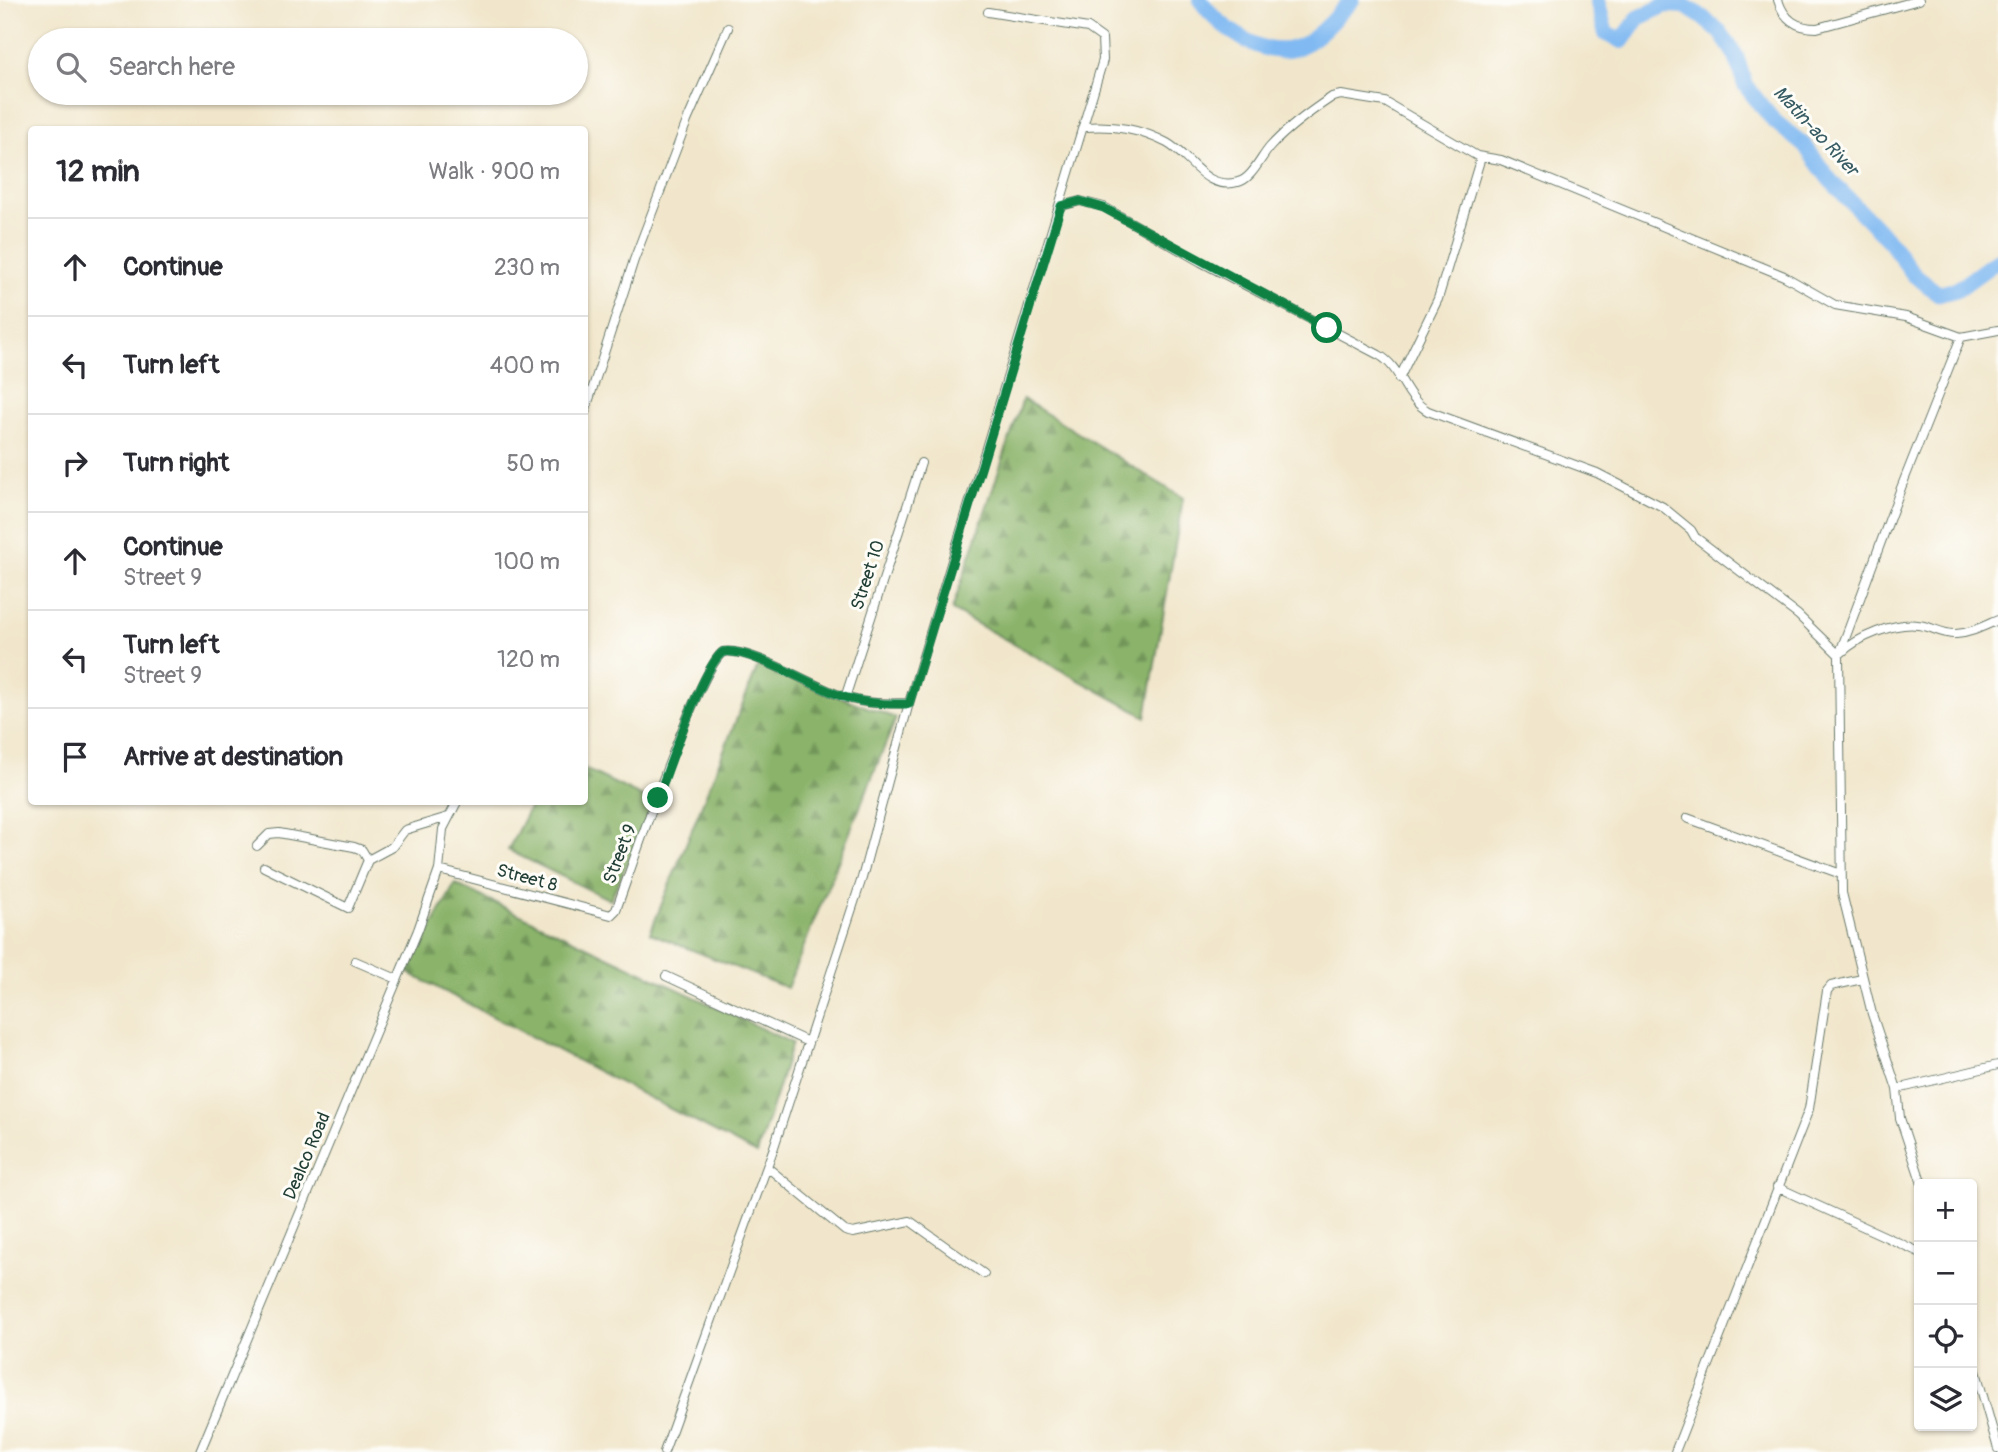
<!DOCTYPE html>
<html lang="en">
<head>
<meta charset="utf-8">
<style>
  :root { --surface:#fff; --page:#f2f2f3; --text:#2b2b33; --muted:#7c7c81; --line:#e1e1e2 }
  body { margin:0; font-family:Pangolin,sans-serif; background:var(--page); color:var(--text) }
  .controls { position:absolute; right:21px; bottom:21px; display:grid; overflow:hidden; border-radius:7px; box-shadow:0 2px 5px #0004 }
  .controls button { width:63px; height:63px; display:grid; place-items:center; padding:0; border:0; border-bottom:2px solid var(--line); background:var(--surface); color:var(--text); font:35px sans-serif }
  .stop { position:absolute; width:21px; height:21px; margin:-16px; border:5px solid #0b8043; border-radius:50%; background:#fff }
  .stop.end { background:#0b8043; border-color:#fff; box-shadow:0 2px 7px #0008 }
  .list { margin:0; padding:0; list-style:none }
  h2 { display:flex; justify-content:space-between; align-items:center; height:91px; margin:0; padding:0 28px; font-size:30px }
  h2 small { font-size:23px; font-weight:400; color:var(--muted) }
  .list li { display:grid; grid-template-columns:46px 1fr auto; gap:21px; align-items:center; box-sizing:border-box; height:98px; padding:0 28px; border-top:2px solid var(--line) }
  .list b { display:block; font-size:26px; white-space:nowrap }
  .list p { margin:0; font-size:23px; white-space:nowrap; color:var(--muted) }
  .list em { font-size:23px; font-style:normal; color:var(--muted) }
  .icon { flex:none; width:38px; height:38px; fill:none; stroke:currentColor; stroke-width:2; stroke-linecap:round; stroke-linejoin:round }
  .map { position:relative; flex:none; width:1998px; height:1452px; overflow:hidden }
  .search { position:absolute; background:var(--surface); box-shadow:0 2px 5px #0004; left:28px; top:28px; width:560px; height:77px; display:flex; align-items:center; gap:18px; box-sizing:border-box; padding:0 24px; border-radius:38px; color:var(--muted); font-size:26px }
  .panel { position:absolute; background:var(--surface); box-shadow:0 2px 5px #0004; left:28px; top:126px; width:560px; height:679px; border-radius:7px }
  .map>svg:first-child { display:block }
  .forest { fill:url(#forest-firs); stroke:#557850; stroke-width:2 }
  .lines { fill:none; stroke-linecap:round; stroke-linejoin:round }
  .river { stroke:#81baf2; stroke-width:16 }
  .minor-casing { stroke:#687869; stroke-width:10 }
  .minor { stroke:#fff; stroke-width:8 }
  .route { stroke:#0b8043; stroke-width:9 }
  .labels { text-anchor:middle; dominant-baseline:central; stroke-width:6; stroke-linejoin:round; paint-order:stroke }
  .street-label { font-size:18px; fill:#1f3d34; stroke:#fdfcf7 }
  .water-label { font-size:19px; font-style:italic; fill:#385c64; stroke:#fdfcf7 }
</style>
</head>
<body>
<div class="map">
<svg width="1998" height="1452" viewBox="0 0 1998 1452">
  <defs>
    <pattern id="forest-firs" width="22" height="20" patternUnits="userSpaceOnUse" patternTransform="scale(1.75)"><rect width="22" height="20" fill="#8bb46b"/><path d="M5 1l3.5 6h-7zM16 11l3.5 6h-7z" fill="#719459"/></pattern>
  </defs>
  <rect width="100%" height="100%" fill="#fdfcf7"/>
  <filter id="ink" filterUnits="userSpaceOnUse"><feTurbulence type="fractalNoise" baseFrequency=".0143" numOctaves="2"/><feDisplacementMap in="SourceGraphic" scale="14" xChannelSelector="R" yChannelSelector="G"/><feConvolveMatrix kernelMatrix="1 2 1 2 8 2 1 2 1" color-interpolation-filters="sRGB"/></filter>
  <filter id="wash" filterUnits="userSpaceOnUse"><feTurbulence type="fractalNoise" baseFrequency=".00686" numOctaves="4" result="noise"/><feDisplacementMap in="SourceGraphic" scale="28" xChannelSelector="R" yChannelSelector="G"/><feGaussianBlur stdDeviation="1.57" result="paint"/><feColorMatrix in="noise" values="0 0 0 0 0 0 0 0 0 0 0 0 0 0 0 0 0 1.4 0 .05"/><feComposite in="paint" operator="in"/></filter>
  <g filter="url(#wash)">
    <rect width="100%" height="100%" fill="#f1e6cb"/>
    <path class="forest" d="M1023,399L1183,498L1146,717L952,610Z
      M758,666L896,718L787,988L650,933Z
      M585,769L655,803L610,900L508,850L532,802H584Z
      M455,884L792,1043L757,1154L407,972Z"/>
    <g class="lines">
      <path class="river" d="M1200,0C1219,27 1264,61 1298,47C1318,39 1337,15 1352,0
        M1597,0L1606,34L1622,41L1638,18L1666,5L1685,6L1702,17L1720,32L1736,56L1745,85L1773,120L1805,146L1830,180L1890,242L1914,275L1939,294L1958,289L1998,260"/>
    </g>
  </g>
  <g filter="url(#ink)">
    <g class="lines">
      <defs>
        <path id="minor" d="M1778,0C1784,20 1797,28 1817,28L1919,0
          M1085,127C1115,125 1140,129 1167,143C1191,156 1204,191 1238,182C1252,179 1261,157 1270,147C1287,128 1311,111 1332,97L1341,95L1385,102L1477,156L1501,160L1784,276L1835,305L1906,317L1961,337L1998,330
          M1061,206L1080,201L1104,207L1201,262L1379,355C1402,368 1404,398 1428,411L1597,473L1663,507L1691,530L1695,537L1798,615L1839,655
          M1399,379L1438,299L1481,157
          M584,415L634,260L687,121L728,28
          M1841,653C1858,637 1894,622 1918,625C1932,626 1942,635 1956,634C1971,633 1984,626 1998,620
          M845,698L921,463
          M1687,818L1841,874
          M257,846L269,834L279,833L354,847L362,850L368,860
          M264,867L348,908L368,860L392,847L405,830L448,817
          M439,870L611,915L616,910C631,869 698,669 723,652C750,647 814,687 844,697C866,704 886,704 909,703
          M355,961L397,979
          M666,976L808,1042
          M1897,1089L1998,1065
          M767,1167L845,1231L853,1233L910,1221L984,1274
          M1922,1184L1900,1118L1897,1089L1872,1014L1842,893L1839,655L1901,488L1961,337
          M1777,1187L1919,1252
          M1972,1357L1998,1449
          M200,1452L418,930L439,870L443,829L457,802
          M664,1452L773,1150L862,878L909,703L1103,60L1102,38L1088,28L988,12
          M1675,1452L1809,1109L1827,991L1831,986L1862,979"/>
      </defs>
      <use href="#minor" class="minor-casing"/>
      <use href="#minor" class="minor"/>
    </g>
  </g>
  <g class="lines" filter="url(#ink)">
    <path class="route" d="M658,798C667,772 704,664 723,652C749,647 814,687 844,697C866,704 887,704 909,704L1061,206L1080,201L1104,208L1327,328"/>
  </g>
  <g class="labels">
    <g class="street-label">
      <text transform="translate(868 575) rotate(-72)">Street 10</text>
      <text transform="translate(620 854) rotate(-69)">Street 9</text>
      <text transform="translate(527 878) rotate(15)">Street 8</text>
      <text transform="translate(307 1156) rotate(-67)">Dealco Road</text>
    </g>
    <g class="water-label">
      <text transform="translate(1816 131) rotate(47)">Matin-ao River</text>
    </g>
  </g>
</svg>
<div class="controls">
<button>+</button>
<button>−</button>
<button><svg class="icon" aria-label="locate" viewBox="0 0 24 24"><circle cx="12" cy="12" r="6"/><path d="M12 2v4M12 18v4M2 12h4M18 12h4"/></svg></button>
<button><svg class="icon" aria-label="layers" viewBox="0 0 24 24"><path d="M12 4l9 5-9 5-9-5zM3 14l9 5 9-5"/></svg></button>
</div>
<div class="stop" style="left:1327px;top:328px"></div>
<div class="stop end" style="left:658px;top:798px"></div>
<div class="search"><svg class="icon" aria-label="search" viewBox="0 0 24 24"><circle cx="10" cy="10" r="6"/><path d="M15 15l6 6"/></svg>Search here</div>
<section class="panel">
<h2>12 min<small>Walk · 900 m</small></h2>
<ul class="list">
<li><svg class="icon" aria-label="ahead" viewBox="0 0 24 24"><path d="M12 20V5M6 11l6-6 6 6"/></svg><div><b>Continue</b></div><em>230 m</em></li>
<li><svg class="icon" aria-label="left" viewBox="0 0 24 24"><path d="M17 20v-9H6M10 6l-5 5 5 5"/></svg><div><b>Turn left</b></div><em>400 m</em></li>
<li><svg class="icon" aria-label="right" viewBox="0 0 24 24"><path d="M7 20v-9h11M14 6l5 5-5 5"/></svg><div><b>Turn right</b></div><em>50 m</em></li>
<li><svg class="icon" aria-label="ahead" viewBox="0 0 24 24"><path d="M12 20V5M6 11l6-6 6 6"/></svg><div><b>Continue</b><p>Street 9</p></div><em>100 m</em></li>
<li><svg class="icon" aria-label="left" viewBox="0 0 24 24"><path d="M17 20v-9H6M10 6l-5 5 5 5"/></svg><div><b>Turn left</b><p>Street 9</p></div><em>120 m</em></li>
<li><svg class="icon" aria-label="arrive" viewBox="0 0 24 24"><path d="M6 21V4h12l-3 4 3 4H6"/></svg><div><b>Arrive at destination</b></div></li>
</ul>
</section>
</div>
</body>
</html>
